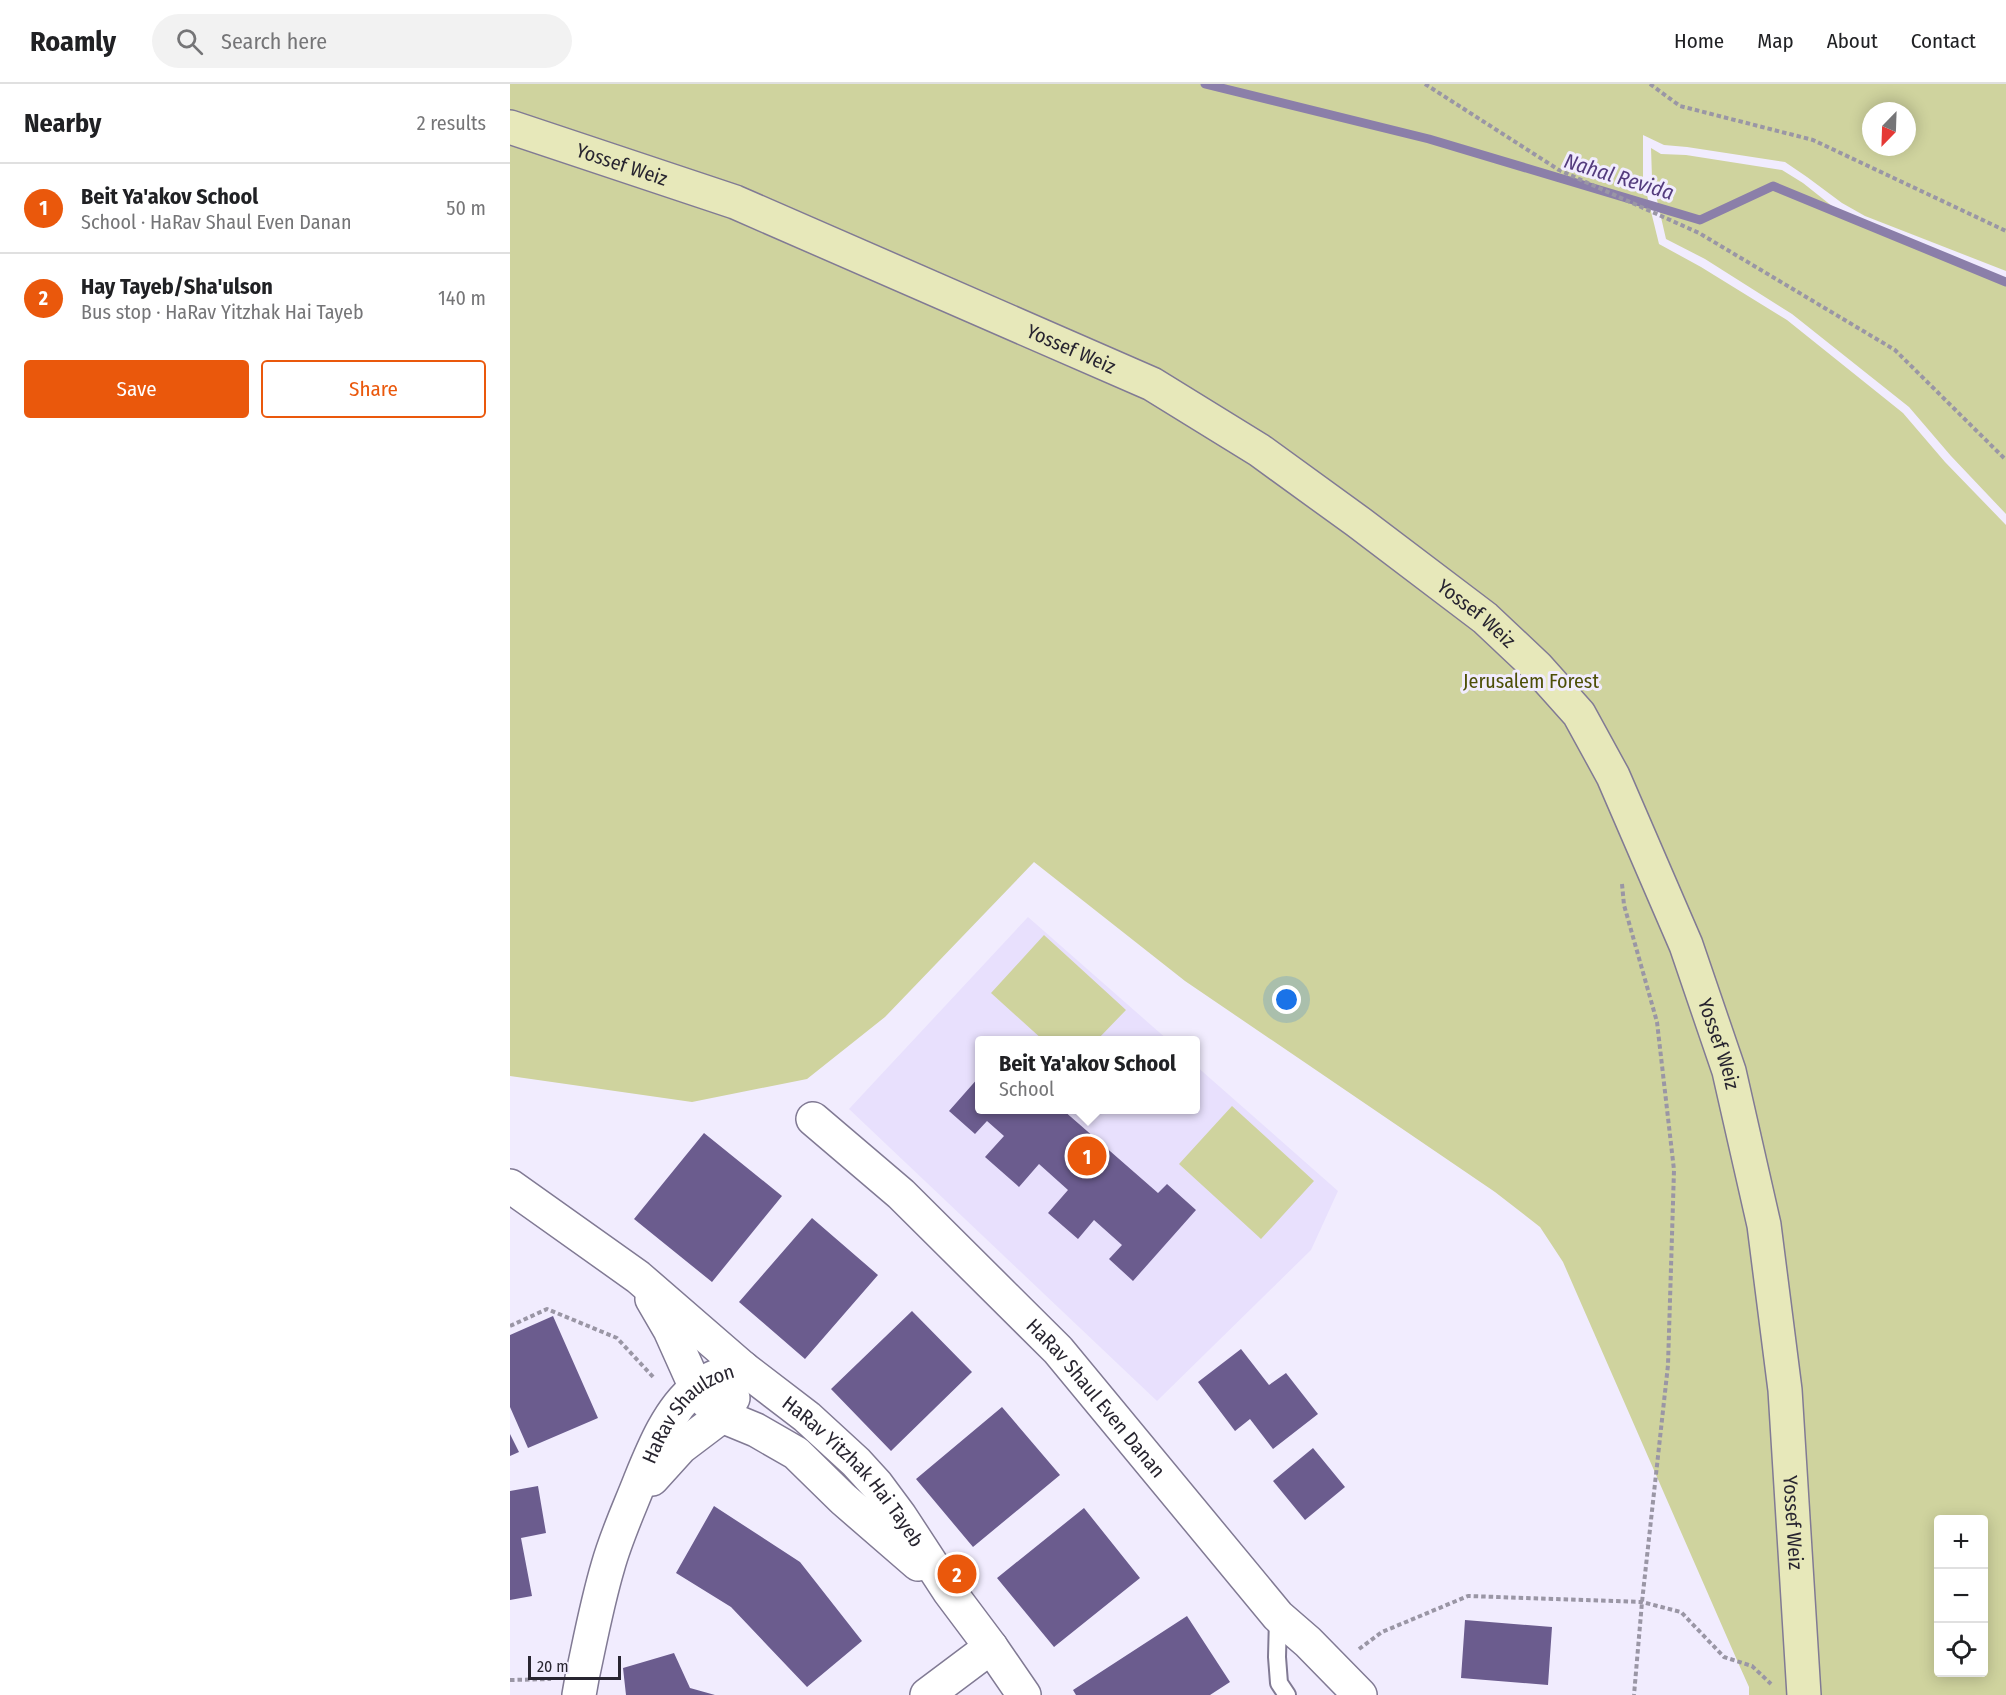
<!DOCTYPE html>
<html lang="en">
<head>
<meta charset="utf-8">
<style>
  :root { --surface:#fff; --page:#f2f2f2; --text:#202124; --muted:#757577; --line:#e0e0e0; --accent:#ea580c }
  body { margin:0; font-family:"Fira Sans Condensed",sans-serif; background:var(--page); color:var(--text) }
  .controls { position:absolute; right:18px; bottom:18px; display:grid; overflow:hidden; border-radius:6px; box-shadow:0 3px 15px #0003 }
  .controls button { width:54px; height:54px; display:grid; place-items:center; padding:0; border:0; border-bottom:2px solid var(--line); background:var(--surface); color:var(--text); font:30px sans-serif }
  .compass { position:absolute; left:1352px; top:18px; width:54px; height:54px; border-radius:50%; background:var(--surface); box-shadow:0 3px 15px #0003; rotate:203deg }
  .scale { position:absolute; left:18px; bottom:15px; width:93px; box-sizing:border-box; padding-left:6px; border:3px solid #282530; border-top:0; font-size:16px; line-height:21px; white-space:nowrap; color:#282530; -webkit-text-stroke:4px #f1ecfe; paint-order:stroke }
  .you { position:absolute; left:777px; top:916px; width:21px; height:21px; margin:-15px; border:4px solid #fff; border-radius:50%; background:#1a73e8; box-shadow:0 0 0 9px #1a73e833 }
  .badge { display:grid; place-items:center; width:39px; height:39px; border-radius:50%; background:var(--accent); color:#fff; font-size:20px; font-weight:700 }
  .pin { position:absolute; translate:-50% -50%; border:3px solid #fff; box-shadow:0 2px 6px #0006 }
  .popup { position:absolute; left:465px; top:952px; width:225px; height:78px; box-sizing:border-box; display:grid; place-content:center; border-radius:6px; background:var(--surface); filter:drop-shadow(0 2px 4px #0005); font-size:20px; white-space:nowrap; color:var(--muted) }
  .popup b { font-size:22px; color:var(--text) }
  .popup::after { content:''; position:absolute; left:50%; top:100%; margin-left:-12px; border:12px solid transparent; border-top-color:var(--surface) }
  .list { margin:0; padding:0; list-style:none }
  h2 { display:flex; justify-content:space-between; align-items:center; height:78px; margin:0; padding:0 24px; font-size:26px }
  h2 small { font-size:20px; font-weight:400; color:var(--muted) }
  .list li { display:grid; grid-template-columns:39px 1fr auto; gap:18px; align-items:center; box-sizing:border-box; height:90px; padding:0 24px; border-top:2px solid var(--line) }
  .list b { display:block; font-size:22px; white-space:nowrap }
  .list p { margin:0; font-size:20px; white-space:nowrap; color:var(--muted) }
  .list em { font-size:20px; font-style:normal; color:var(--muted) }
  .actions { display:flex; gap:12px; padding:18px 24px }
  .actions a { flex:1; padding:14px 0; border:2px solid var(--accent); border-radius:6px; text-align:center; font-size:21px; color:var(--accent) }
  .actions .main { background:var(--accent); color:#fff }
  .icon { flex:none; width:33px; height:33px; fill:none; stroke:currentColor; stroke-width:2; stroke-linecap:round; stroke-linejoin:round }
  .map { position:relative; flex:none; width:1496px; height:1611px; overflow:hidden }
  header { display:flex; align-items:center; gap:36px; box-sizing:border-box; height:84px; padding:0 30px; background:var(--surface); border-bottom:2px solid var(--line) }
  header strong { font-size:28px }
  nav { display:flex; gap:33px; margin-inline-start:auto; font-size:21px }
  .search { width:420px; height:54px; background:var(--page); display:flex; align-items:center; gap:15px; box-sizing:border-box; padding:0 21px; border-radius:33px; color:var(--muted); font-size:22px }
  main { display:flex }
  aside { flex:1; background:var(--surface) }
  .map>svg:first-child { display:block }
  .built { fill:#e8e0fd }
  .green { fill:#cfd39e; fill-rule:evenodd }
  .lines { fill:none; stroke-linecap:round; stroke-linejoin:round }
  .stream { stroke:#8b7fa9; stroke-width:9 }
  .building { fill:#6b5c8e }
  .service-casing { stroke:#817a94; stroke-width:20 }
  .minor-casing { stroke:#817a94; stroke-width:36 }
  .tertiary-casing { stroke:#817a94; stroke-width:36 }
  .secondary-casing { stroke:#817a94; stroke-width:36 }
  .path { stroke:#9a96a5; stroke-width:4; stroke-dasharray:4.5 3; stroke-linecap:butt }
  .service { stroke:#fff; stroke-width:16 }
  .minor { stroke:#fff; stroke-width:33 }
  .tertiary { stroke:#fff; stroke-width:33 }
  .secondary { stroke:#e7e8ba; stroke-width:33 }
  .labels { text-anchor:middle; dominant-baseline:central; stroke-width:6; stroke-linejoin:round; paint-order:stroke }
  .street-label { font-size:20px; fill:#282530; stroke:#f1ecfe }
  .park-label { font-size:20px; fill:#4d4f07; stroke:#f1ecfe }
  .water-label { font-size:21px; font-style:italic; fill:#533b7d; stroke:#f1ecfe }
</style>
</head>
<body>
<header>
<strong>Roamly</strong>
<div class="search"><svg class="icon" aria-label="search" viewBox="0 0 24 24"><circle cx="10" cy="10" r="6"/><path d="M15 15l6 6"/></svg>Search here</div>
<nav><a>Home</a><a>Map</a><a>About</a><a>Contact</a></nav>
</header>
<main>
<aside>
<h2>Nearby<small>2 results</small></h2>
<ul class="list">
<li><span class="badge">1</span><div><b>Beit Ya'akov School</b><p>School · HaRav Shaul Even Danan</p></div><em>50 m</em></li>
<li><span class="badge">2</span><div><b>Hay Tayeb/Sha'ulson</b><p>Bus stop · HaRav Yitzhak Hai Tayeb</p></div><em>140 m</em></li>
</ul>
<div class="actions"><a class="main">Save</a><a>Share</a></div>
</aside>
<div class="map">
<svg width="1496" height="1611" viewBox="0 0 1496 1611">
  <rect width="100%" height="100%" fill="#f1ecfe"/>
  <path class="built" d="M518,833L658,956H469V1026H685V981L828,1107L801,1166L647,1317L339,1025Z"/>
  <path class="green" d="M0,0H1496V187L1355,132L1332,119L1297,93L1275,78L1177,63L1154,61L1133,51V95L1149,160L1191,183L1277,236L1393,329L1435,378L1496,441V1611H1239V1603L1230,1583L1053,1178L1030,1143L985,1108L675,897L524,778L375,933L297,995L182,1018L0,992ZM1361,27H1397V63H1361ZM1428,1436H1474V1588H1428Z
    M1141,64L1151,70L1176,71L1272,86L1293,99L1327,126L1351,139L1496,196V430L1441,372L1399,323L1282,230L1195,175L1156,155L1142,94Z
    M534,851L616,926L587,956H533L481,909Z
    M722,1022L804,1097L751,1155L669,1080Z"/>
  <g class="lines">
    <path class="stream" d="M695,0L919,55L1190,136L1263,102L1496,198"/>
  </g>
  <path class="building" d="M469,993V1026H553L648,1109L657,1100L686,1126L623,1197L599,1175L612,1161L584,1136L568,1155L538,1129L558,1106L529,1080L509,1103L475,1073L494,1052L477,1037L465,1050L439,1027Z
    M194,1049L272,1112L202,1198L124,1135Z
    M302,1134L368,1191L295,1275L229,1218Z
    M402,1227L462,1288L381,1367L321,1305Z
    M43,1232L88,1334L18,1364L0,1323V1251Z
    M731,1265L759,1301L776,1289L808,1330L763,1365L740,1335L725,1347L688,1298Z
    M492,1323L550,1391L463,1463L406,1395Z
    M0,1350L9,1368L0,1372Z
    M803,1364L835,1403L795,1436L763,1397Z
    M28,1402L36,1449L11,1454L22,1512L0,1516V1407Z
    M204,1422L290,1478L352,1557L297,1603L221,1523L166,1489Z
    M574,1424L630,1494L544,1563L487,1494Z
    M677,1532L720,1598L700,1611H566L563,1606Z
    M955,1536L1042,1543L1038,1601L951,1594Z
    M164,1569L180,1604L205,1611H116L113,1584Z"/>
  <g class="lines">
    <defs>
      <path id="service" d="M768,1534L767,1573L769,1599L777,1611"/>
      <g id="minor">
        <path id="s1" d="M303,1035L391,1110L548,1266L768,1532L798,1558L850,1611"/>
        <path d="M417,1611L481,1563"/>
      </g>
      <g id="tertiary">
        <path id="s2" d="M0,1102L128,1193L233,1284L297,1333L346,1378L367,1401L390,1432L439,1507L481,1563L514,1611"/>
        <path d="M142,1215L160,1246L186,1304L193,1314L212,1332L246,1346L286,1369L333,1415L408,1480"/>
        <path d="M142,1395L171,1363L212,1332L223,1314"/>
        <path id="s3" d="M69,1611L72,1594C80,1557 87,1519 98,1482C106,1453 119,1425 130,1397C143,1365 159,1325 186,1304C200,1293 217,1288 233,1284"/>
      </g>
      <g id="secondary">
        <path id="s4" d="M0,43L225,118L642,300L749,366L847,437L975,534L1027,583L1069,630L1103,692L1176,861L1219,987L1254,1141L1275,1306L1294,1611"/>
      </g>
    </defs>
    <use href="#service" class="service-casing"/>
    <use href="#minor" class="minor-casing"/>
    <use href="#tertiary" class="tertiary-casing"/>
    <use href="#secondary" class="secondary-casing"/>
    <path class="path" d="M915,0L1049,86L1189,149L1385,266L1496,376
      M1140,0L1170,22L1303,56L1496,147
      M1112,800L1114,821L1147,938L1164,1086L1158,1281L1132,1518L1124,1611
      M0,1242L37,1225L107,1254L145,1295
      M849,1565L872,1548L958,1512L1132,1518L1171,1528L1214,1573L1242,1582L1261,1600
      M0,1596L41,1595"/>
    <use href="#service" class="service"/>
    <use href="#minor" class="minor"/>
    <use href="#tertiary" class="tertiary"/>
    <use href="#secondary" class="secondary"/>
  </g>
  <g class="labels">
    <g class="street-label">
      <text stroke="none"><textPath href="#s4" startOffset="118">Yossef Weiz</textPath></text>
      <text stroke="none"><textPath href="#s4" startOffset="604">Yossef Weiz</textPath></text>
      <text stroke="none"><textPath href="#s4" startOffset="1090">Yossef Weiz</textPath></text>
      <text stroke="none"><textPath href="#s4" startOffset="1593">Yossef Weiz</textPath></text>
      <text stroke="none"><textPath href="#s1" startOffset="398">HaRav Shaul Even Danan</textPath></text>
      <text stroke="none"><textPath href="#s3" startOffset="309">HaRav Shaulzon</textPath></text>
      <text stroke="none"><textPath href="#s2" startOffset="448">HaRav Yitzhak Hai Tayeb</textPath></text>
      <text stroke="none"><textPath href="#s4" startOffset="2079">Yossef Weiz</textPath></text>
    </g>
    <g class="park-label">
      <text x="1021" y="597">Jerusalem Forest</text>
    </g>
    <g class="water-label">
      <text transform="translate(1109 93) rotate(17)">Nahal Revida</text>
    </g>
  </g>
</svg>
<div class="controls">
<button>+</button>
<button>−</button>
<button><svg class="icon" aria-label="locate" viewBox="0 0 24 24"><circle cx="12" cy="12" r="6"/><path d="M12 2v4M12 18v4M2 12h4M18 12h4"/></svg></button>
</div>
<svg class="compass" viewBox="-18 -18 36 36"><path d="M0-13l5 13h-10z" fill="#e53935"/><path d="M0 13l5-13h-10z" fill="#757577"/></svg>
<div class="scale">20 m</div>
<div class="you"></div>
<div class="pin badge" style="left:577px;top:1072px">1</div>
<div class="popup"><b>Beit Ya'akov School</b>School</div>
<div class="pin badge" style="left:447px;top:1490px">2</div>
</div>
</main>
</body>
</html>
